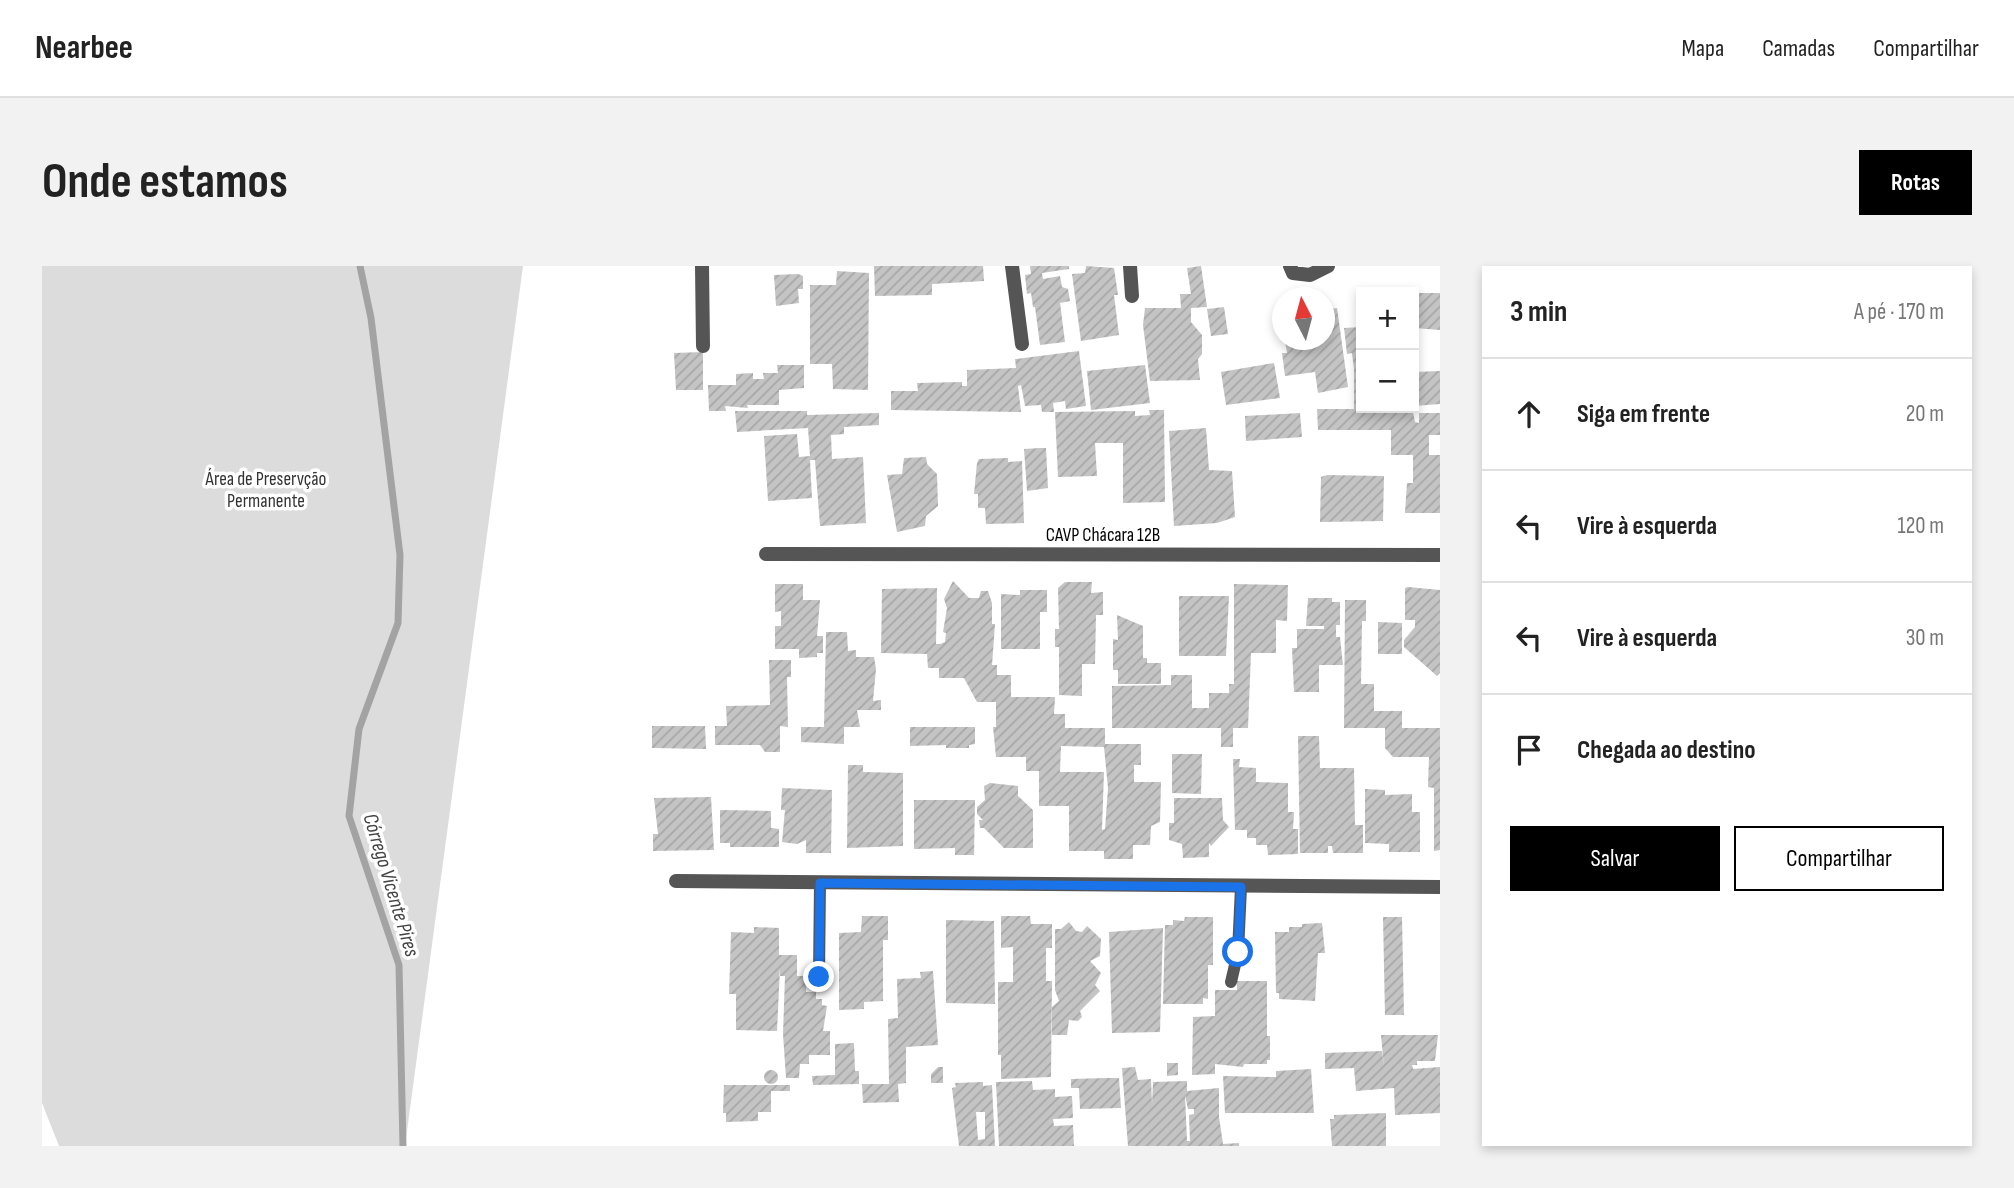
<!DOCTYPE html>
<html lang="pt">
<head>
<meta charset="utf-8">
<style>
  :root { --surface:#fff; --page:#f2f2f2; --text:#222; --muted:#767676; --line:#e0e0e0; --accent:#000 }
  body { margin:0; font-family:"Sofia Sans Condensed",sans-serif; background:var(--page); color:var(--text) }
  .controls { position:absolute; right:21px; top:21px; display:grid; overflow:hidden; border-radius:0px; box-shadow:0 4px 10px #0003 }
  .controls button { width:63px; height:63px; display:grid; place-items:center; padding:0; border:0; border-bottom:2px solid var(--line); background:var(--surface); color:var(--text); font:35px sans-serif }
  .compass { position:absolute; left:1230px; top:21px; width:63px; height:63px; border-radius:50%; background:var(--surface); box-shadow:0 4px 10px #0003; rotate:354deg }
  .stop { position:absolute; width:21px; height:21px; margin:-16px; border:5px solid #1a73e8; border-radius:50%; background:#fff }
  .stop.end { background:#1a73e8; border-color:#fff; box-shadow:0 2px 7px #0008 }
  .list { margin:0; padding:0; list-style:none }
  h2 { display:flex; justify-content:space-between; align-items:center; height:91px; margin:0; padding:0 28px; font-size:30px }
  h2 small { font-size:23px; font-weight:400; color:var(--muted) }
  .list li { display:grid; grid-template-columns:46px 1fr auto; gap:21px; align-items:center; box-sizing:border-box; height:112px; padding:0 28px; border-top:2px solid var(--line) }
  .list b { display:block; font-size:26px; white-space:nowrap }
  .list em { font-size:23px; font-style:normal; color:var(--muted) }
  .actions { display:flex; gap:14px; padding:21px 28px }
  .actions a { flex:1; padding:16px 0; border:2px solid var(--accent); border-radius:0px; text-align:center; font-size:24px; color:var(--accent) }
  .actions .main { background:var(--accent); color:#fff }
  .icon { flex:none; width:38px; height:38px; fill:none; stroke:currentColor; stroke-width:2; stroke-linecap:round; stroke-linejoin:round }
  .map { position:relative; flex:none; width:1398px; height:880px; overflow:hidden; border-radius:0px }
  header { display:flex; align-items:center; gap:42px; box-sizing:border-box; height:98px; padding:0 35px; background:var(--surface); border-bottom:2px solid var(--line) }
  header strong { font-size:33px }
  nav { display:flex; gap:38px; margin-inline-start:auto; font-size:24px }
  .intro { display:flex; align-items:center; justify-content:space-between; box-sizing:border-box; height:168px; padding:0 42px }
  h1 { margin:0; font-size:49px }
  .button { padding:18px 32px; border-radius:0px; background:var(--accent); color:#fff; font-size:24px; font-weight:700 }
  main { display:flex; gap:42px; padding:0 42px }
  aside { flex:1; background:var(--surface); border-radius:0px; box-shadow:0 4px 10px #0003 }
  .map>svg:first-child { display:block }
  .park { fill:#dcdcdc }
  .lines { fill:none; stroke-linecap:round; stroke-linejoin:round }
  .stream { stroke:#a3a3a3; stroke-width:7 }
  .building { fill:url(#building-hatch); fill-rule:evenodd }
  .service { stroke:#555; stroke-width:12 }
  .minor { stroke:#555; stroke-width:14 }
  .route { stroke:#1a73e8; stroke-width:9 }
  .labels { text-anchor:middle; dominant-baseline:central; stroke-width:7; stroke-linejoin:round; paint-order:stroke }
  .park-label { font-size:19px; fill:#333; stroke:#fff }
  .street-label { font-size:19px; fill:#000; stroke:#fff }
  .water-label { font-size:21px; font-style:italic; fill:#444; stroke:#fff }
</style>
</head>
<body>
<header>
<strong>Nearbee</strong>
<nav><a>Mapa</a><a>Camadas</a><a>Compartilhar</a></nav>
</header>
<div class="intro"><h1>Onde estamos</h1><a class="button">Rotas</a></div>
<main>
<div class="map">
<svg width="1398" height="880" viewBox="0 0 1398 880">
  <defs>
    <pattern id="building-hatch" width="6" height="6" patternUnits="userSpaceOnUse" patternTransform="scale(1.75)"><rect width="6" height="6" fill="#c4c4c4"/><path d="M-1 1l2-2M0 6l6-6M5 7l2-2" fill="none" stroke="#a7a7a7"/></pattern>
  </defs>
  <rect width="100%" height="100%" fill="#fff"/>
  <path class="park" d="M0,0H481L363,880H17L0,837Z"/>
  <g class="lines">
    <path class="stream" d="M318,0L329,52L358,289L356,357L317,463L307,550L357,699L361,880"/>
  </g>
  <path class="building" d="M832,0H941L942,15L890,18V29L833,30Z
    M988,0H1027V3L1000,7L1001,13L1018,10L1020,21L1026,23L1028,35L1018,37L1023,76L998,79L993,41H991L989,27L985,28L983,9L989,8Z
    M1044,0L1072,2L1076,29H1072L1077,69L1039,75L1030,8L1043,7Z
    M1159,0L1165,41L1149,42V56L1160,69V88L1156,93L1158,114L1108,115L1101,59L1103,42H1139L1138,28H1149L1145,2Z
    M795,5L827,7L826,124L791,123L790,98H768V19H794Z
    M756,8L761,10V23H756L757,37L734,40L732,9Z
    M1372,27H1398V64L1372,62Z
    M1182,41L1186,68L1169,70L1165,43Z
    M1295,42L1306,121L1276,127L1273,106L1243,110L1240,87H1245L1243,74H1282V44Z
    M1319,61V142H1370L1373,156L1377,157V147H1398V169H1387V189H1398V247H1363L1365,217H1371V189H1349V164H1276L1275,143H1312V103L1310,87L1305,88L1302,62Z
    M1037,85L1044,140L1024,143L1023,135L1011,137L1012,146H1000L999,139L983,140L979,119L976,120L979,146L849,144V125H876L875,117L920,116V120H925V104L974,102L973,93Z
    M661,86V124H634L632,87Z
    M1232,97L1238,132L1184,139L1179,106Z
    M735,99H762V122L737,124V139H705L706,142L683,140L684,145H667L666,119H694V108L711,107V113H722L721,107H736Z
    M1103,99L1108,137L1049,144L1045,105Z
    M1398,105V138L1372,140V106Z
    M1107,144H1122L1123,236L1081,237V177H1053L1055,210L1016,211L1013,146L1093,145V150L1108,149Z
    M693,145H765V149L837,147V159L802,161V168L789,169L790,193L821,191L824,257L778,260L773,194H768L770,232L726,235L722,170L755,168L757,191L768,190L766,162L695,166Z
    M1258,147L1260,171L1204,175L1203,150Z
    M1164,162L1167,204L1190,205L1193,251L1175,257L1132,260L1127,165Z
    M998,182H1004L1006,222L985,225L982,183Z
    M884,191L885,198L895,208L896,240L884,250L883,260L855,266L845,209L860,208L862,192Z
    M966,192V196L980,195L982,257L944,258L943,242H936V228H932L935,197L937,193Z
    M1285,209L1342,210L1341,255L1278,256L1279,211Z
    M911,315L927,332H937L939,325H946L950,337V358H953L950,399H955V409H969V431H1013L1012,448H1023V462H1063V478H1099V499H1092V516H1119L1118,556L1109,560L1108,579H1091V593H1062V585H1027V540H997V505H984V491H954L951,461H954V436H935L922,412H897V402H886L885,388L839,387L840,323L895,322L894,378H898L903,376L904,367L901,366L905,342L902,333ZM1019,480L1062,481L1066,522L1063,563L1060,564L1062,506H1018Z
    M1023,316H1050L1049,327L1061,326V349H1054L1053,398H1040V430L1017,429V381H1013V363H1017L1016,322Z
    M733,318H761V334H778L775,370H781V387H775V391L757,392V383H733V360H739V345L733,346Z
    M1192,318L1246,319L1245,355L1234,354V387H1209L1206,462H1191V481H1179V462H1070V420L1129,419V409H1150V442H1167V427H1187V418H1192Z
    M1366,321L1398,324V407L1395,410L1362,381V374L1373,361V354H1363V322Z
    M978,324H1005V346H998V383H959V328L978,329Z
    M1137,330H1187L1184,390H1137Z
    M1266,332H1290V336H1298V359H1294V371H1298L1301,399H1277V426H1252L1250,382H1255V363H1282V360H1264Z
    M1303,334H1324V355H1320L1319,418H1332V445H1360V462H1398V584L1392,585V522L1386,521L1387,491H1351L1343,482V462H1302Z
    M1075,349L1101,360V392H1105V397H1119V418H1076V404H1071V373L1076,374Z
    M1336,356L1360,357V388H1336Z
    M784,366H805L806,385L814,384V391H832L834,403L831,435L839,434V444H815L818,461H802V478L759,476V461H782Z
    M727,394H749V411H745L746,461L738,460V486H723L718,479H673V460H685L684,440L728,439Z
    M610,460H663L664,483L610,482Z
    M868,461H933V478L927,479V482H904V479L868,480Z
    M1256,470H1277L1278,502H1312L1313,559H1321V587H1291L1290,580H1286V587H1258Z
    M1130,488H1160L1159,528L1130,527Z
    M1191,493H1198L1197,501L1214,502V516L1246,517V546H1252L1251,563H1256V588L1226,589L1225,579H1214V572H1205V564H1193Z
    M806,499H821V506L861,507V580L805,582Z
    M948,517L976,520V530L991,544V582H962L942,562H938L937,554H941L935,548V541L943,534L942,520Z
    M740,522L790,524L789,587H764V574L755,578L740,576L743,544H739Z
    M1323,523L1343,524V529L1370,528V546H1378V586H1347V578L1323,577Z
    M669,531L672,584L611,585V568H616L612,532Z
    M1132,532H1180L1181,554L1187,561L1169,580L1167,577V591L1141,592L1140,578L1127,574V557H1132Z
    M872,534H933L932,589H913V582L872,583Z
    M678,544L729,545V562L737,563V581H688V577H678Z
    M820,650H846V674H841V735L822,736V743L797,744V667L819,666Z
    M959,650H988L989,658H1010V682H1004V715H1010L1009,811L959,813V789H956V716H971V681L959,682Z
    M1143,651H1171V699H1166V733L1161,732V738H1121L1123,659H1131V654L1142,655Z
    M1341,651H1360L1362,749H1343Z
    M904,654L952,655L953,738L904,737Z
    M1027,656L1034,665L1040,666L1045,660L1059,673L1058,690L1048,695L1059,707L1053,719L1058,725L1038,745L1040,751L1036,755L1027,754L1025,769H1010V741L1017,735L1013,724V663H1019Z
    M1280,657L1283,687H1276L1273,735L1237,733V727H1234L1233,666H1247V661H1260V658Z
    M712,661L737,662V689H755V710H764V726H774V733H780V739L785,740L781,765H788V789H767V798H758L757,812H744L741,768L743,710H737L738,702L735,765L694,764V728H687L689,666L712,667Z
    M1121,662L1118,766L1070,767L1067,666Z
    M891,705L896,779L864,781V817L856,818L857,836L821,837L820,818H847L846,753L856,752L855,713L879,712L878,706Z
    M1195,715H1225V770H1228V794H1225V798H1202L1201,801L1173,798V808L1150,809L1151,751L1173,750V724H1195Z
    M1339,769H1396L1393,795H1375V799H1370L1371,803L1398,801V847L1353,849L1352,822L1314,825L1312,802L1283,803V787L1340,785L1342,801Z
    M812,777L813,805H817V818L771,819L770,810L793,809V778Z
    M1125,797H1136V809L1125,810Z
    M896,801H901V817H889V808Z
    M1093,801L1096,814L1109,813L1110,838L1111,816L1145,815V825L1177,822V851L1181,878L1197,877V880H1086L1080,802ZM1143,829L1146,843H1152V848L1147,849L1148,875H1145Z
    M1269,803L1272,847H1183L1181,810L1234,811V805Z
    M722 811a7 7 0 1 1 14 0a7 7 0 1 1-14 0Z
    M1064,812H1077L1079,842L1038,843L1037,822H1029V813Z
    M990,815L991,824L1013,823V831L1030,830L1031,852L1011,853L1012,860L1031,859L1032,880H957L954,816Z
    M941,816V820L950,819L953,880H917L910,822L914,821L913,817ZM934,846H943V873L936,874Z
    M682,819H748V825H729V846H716V855L684,856V847H681Z
    M1344,847V880H1290L1288,853H1292V849Z"/>
  <g class="lines">
    <path class="service" d="M777,711L778,616
      M1189,716L1196,686L1199,621"/>
    <path class="minor" d="M660,0L661,80
      M970,0L980,78
      M1088,0L1090,30
      M1248,0L1251,7L1268,9L1286,0
      M724,288L1398,289
      M634,615L1398,621"/>
  </g>
  <g class="lines">
    <path class="route" d="M777,711L778,617L1199,621L1196,686"/>
  </g>
  <g class="labels">
    <g class="park-label">
      <text x="224" y="213">Área de Preservção<tspan x="224" dy="22">Permanente</tspan></text>
    </g>
    <g class="street-label">
      <text x="1061" y="269">CAVP Chácara 12B</text>
    </g>
    <g class="water-label">
      <text transform="translate(349 619) rotate(73)">Córrego Vicente Pires</text>
    </g>
  </g>
</svg>
<div class="controls">
<button>+</button>
<button>−</button>
</div>
<svg class="compass" viewBox="-18 -18 36 36"><path d="M0-13l5 13h-10z" fill="#e53935"/><path d="M0 13l5-13h-10z" fill="#767676"/></svg>
<div class="stop" style="left:1196px;top:686px"></div>
<div class="stop end" style="left:777px;top:711px"></div>
</div>
<aside>
<h2>3 min<small>A pé · 170 m</small></h2>
<ul class="list">
<li><svg class="icon" aria-label="ahead" viewBox="0 0 24 24"><path d="M12 20V5M6 11l6-6 6 6"/></svg><div><b>Siga em frente</b></div><em>20 m</em></li>
<li><svg class="icon" aria-label="left" viewBox="0 0 24 24"><path d="M17 20v-9H6M10 6l-5 5 5 5"/></svg><div><b>Vire à esquerda</b></div><em>120 m</em></li>
<li><svg class="icon" aria-label="left" viewBox="0 0 24 24"><path d="M17 20v-9H6M10 6l-5 5 5 5"/></svg><div><b>Vire à esquerda</b></div><em>30 m</em></li>
<li><svg class="icon" aria-label="arrive" viewBox="0 0 24 24"><path d="M6 21V4h12l-3 4 3 4H6"/></svg><div><b>Chegada ao destino</b></div></li>
</ul>
<div class="actions"><a class="main">Salvar</a><a>Compartilhar</a></div>
</aside>
</main>
</body>
</html>
